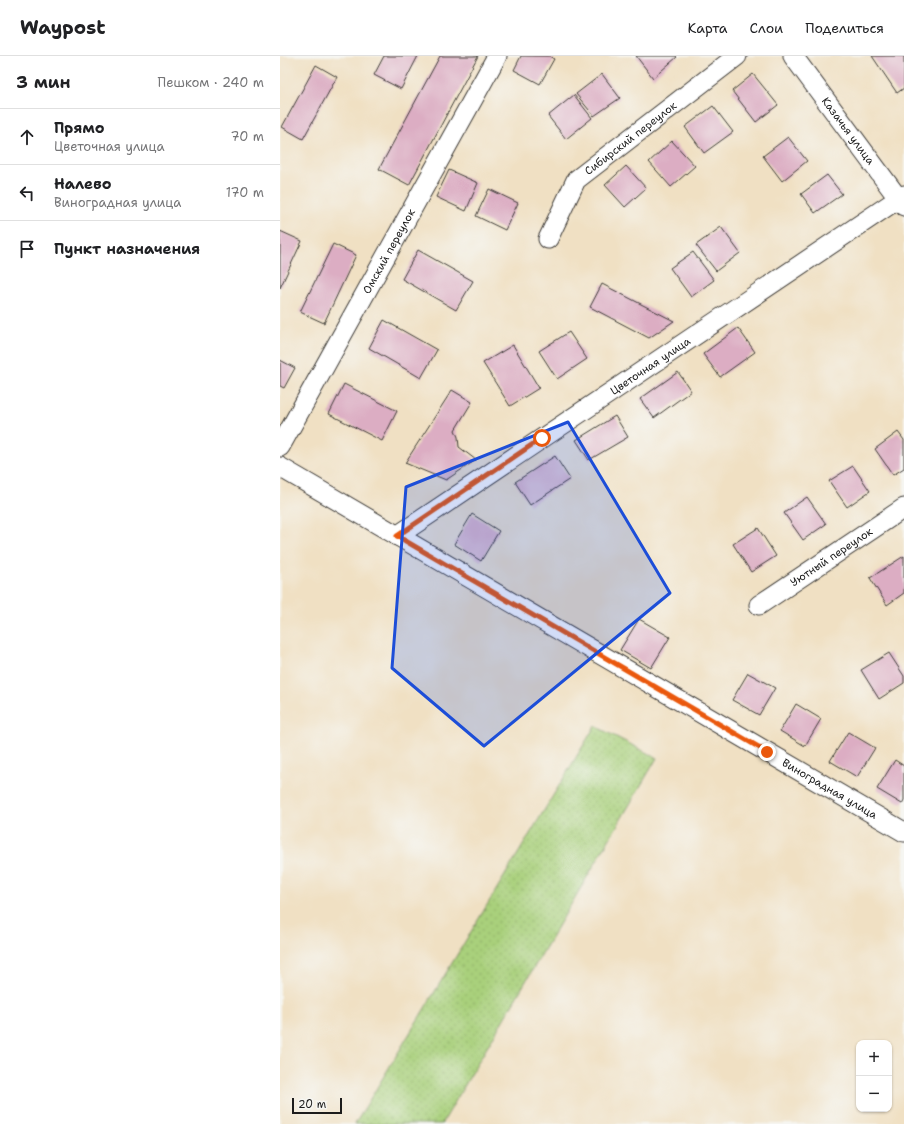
<!DOCTYPE html>
<html lang="ru">
<head>
<meta charset="utf-8">
<style>
  :root { --surface:#fff; --page:#f6f6f6; --text:#202124; --muted:#757577; --line:#e0e0e0 }
  body { margin:0; font-family:"Shantell Sans",sans-serif; background:var(--page); color:var(--text) }
  .controls { position:absolute; right:12px; bottom:12px; display:grid; overflow:hidden; border-radius:8px; box-shadow:0 1px 3px #0004 }
  .controls button { width:36px; height:36px; display:grid; place-items:center; padding:0; border:0; border-bottom:1px solid var(--line); background:var(--surface); color:var(--text); font:20px sans-serif }
  .scale { position:absolute; left:12px; bottom:10px; width:50px; box-sizing:border-box; padding-left:4px; border:2px solid #1c1c1c; border-top:0; font-size:11px; line-height:14px; white-space:nowrap; color:#1c1c1c; -webkit-text-stroke:3px #f6f6f2; paint-order:stroke }
  .stop { position:absolute; width:12px; height:12px; margin:-9px; border:3px solid #ea580c; border-radius:50%; background:#fff }
  .stop.end { background:#ea580c; border-color:#fff; box-shadow:0 1px 4px #0008 }
  .list { margin:0; padding:0; list-style:none }
  h2 { display:flex; justify-content:space-between; align-items:center; height:52px; margin:0; padding:0 16px; font-size:17px }
  h2 small { font-size:13px; font-weight:400; color:var(--muted) }
  .list li { display:grid; grid-template-columns:26px 1fr auto; gap:12px; align-items:center; box-sizing:border-box; height:56px; padding:0 16px; border-top:1px solid var(--line) }
  .list b { display:block; font-size:15px; white-space:nowrap }
  .list p { margin:0; font-size:13px; white-space:nowrap; color:var(--muted) }
  .list em { font-size:13px; font-style:normal; color:var(--muted) }
  .icon { flex:none; width:22px; height:22px; fill:none; stroke:currentColor; stroke-width:2; stroke-linecap:round; stroke-linejoin:round }
  .map { position:relative; flex:none; width:624px; height:1068px; overflow:hidden }
  header { display:flex; align-items:center; gap:24px; box-sizing:border-box; height:56px; padding:0 20px; background:var(--surface); border-bottom:1px solid var(--line) }
  header strong { font-size:19px }
  nav { display:flex; gap:22px; margin-inline-start:auto; font-size:14px }
  main { display:flex }
  aside { flex:1; background:var(--surface) }
  .map>svg:first-child { display:block }
  .grass { fill:url(#grass-dots); stroke:#62764c }
  .building { fill:#dcadc3 }
  .lines { fill:none; stroke-linecap:round; stroke-linejoin:round }
  .minor-casing { stroke:#3c3935; stroke-width:21 }
  .minor { stroke:#fff; stroke-width:19 }
  .route { stroke:#ea580c; stroke-width:5 }
  .marked { fill:#1d4ed8; fill-opacity:0.2; stroke:#1d4ed8; stroke-width:3; stroke-linejoin:round }
  .labels { text-anchor:middle; dominant-baseline:central; stroke-width:4; stroke-linejoin:round; paint-order:stroke }
  .street-label { font-size:11px; fill:#1c1c1c; stroke:#f6f6f2 }
</style>
</head>
<body>
<header>
<strong>Waypost</strong>
<nav><a>Карта</a><a>Слои</a><a>Поделиться</a></nav>
</header>
<main>
<aside>
<h2>3 мин<small>Пешком · 240 m</small></h2>
<ul class="list">
<li><svg class="icon" aria-label="ahead" viewBox="0 0 24 24"><path d="M12 20V5M6 11l6-6 6 6"/></svg><div><b>Прямо</b><p>Цветочная улица</p></div><em>70 m</em></li>
<li><svg class="icon" aria-label="left" viewBox="0 0 24 24"><path d="M17 20v-9H6M10 6l-5 5 5 5"/></svg><div><b>Налево</b><p>Виноградная улица</p></div><em>170 m</em></li>
<li><svg class="icon" aria-label="arrive" viewBox="0 0 24 24"><path d="M6 21V4h12l-3 4 3 4H6"/></svg><div><b>Пункт назначения</b></div></li>
</ul>
</aside>
<div class="map">
<svg width="624" height="1068" viewBox="0 0 624 1068">
  <defs>
    <pattern id="grass-dots" width="8" height="8" patternUnits="userSpaceOnUse"><rect width="8" height="8" fill="#a9d07b"/><path d="M2 2h.1M6 6h.1" fill="none" stroke="#91b26a" stroke-width="1.8" stroke-linecap="round"/></pattern>
  </defs>
  <rect width="100%" height="100%" fill="#f6f6f2"/>
  <filter id="ink" filterUnits="userSpaceOnUse"><feTurbulence type="fractalNoise" baseFrequency=".025" numOctaves="2"/><feDisplacementMap in="SourceGraphic" scale="8" xChannelSelector="R" yChannelSelector="G"/><feConvolveMatrix kernelMatrix="1 2 1 2 8 2 1 2 1" color-interpolation-filters="sRGB"/></filter>
  <filter id="wash" filterUnits="userSpaceOnUse"><feTurbulence type="fractalNoise" baseFrequency=".012" numOctaves="4" result="noise"/><feDisplacementMap in="SourceGraphic" scale="16" xChannelSelector="R" yChannelSelector="G"/><feGaussianBlur stdDeviation="0.9" result="paint"/><feColorMatrix in="noise" values="0 0 0 0 0 0 0 0 0 0 0 0 0 0 0 0 0 1.4 0 .05"/><feComposite in="paint" operator="in"/></filter>
  <g filter="url(#wash)">
    <rect width="100%" height="100%" fill="#f0e0c3"/>
    <path class="grass" d="M315,670L377,702L162,1068H75Z"/>
    <g id="blocks">
      <path class="building" d="M104,0H138L121,33L94,19Z
        M160,0H198L129,129L99,113Z
        M241,0H269L274,3L260,28L234,14Z
        M356,0H396L397,1L373,22Z
        M592,0H624V32L617,37Z
        M36,9L57,21L23,83L2,71Z
        M322,18L340,42L314,60L296,38Z
        M473,18L498,49L476,66L452,35Z
        M294,39L312,62L286,83L268,60Z
        M433,50L453,76L424,97L405,71Z
        M508,81L527,105L502,125L483,100Z
        M392,85L415,110L391,131L369,106Z
        M346,110L366,132L345,151L325,129Z
        M169,114L198,127L186,155L156,141Z
        M547,119L562,138L535,157L521,138Z
        M209,133L238,147L225,174L196,160Z
        M441,171L460,197L436,215L416,189Z
        M0,175L22,185L0,232Z
        M53,188L76,199L44,267L20,256Z
        M138,194L193,225L176,254L122,223Z
        M413,196L434,224L411,241L390,212Z
        M322,228L394,265L369,282L310,251Z
        M104,264L157,294L141,322L89,292Z
        M458,272L475,296L440,321L423,298Z
        M289,276L307,303L277,323L259,295Z
        M233,289L259,332L230,350L203,307Z
        M0,304L15,312L4,332L0,330Z
        M398,316L411,335L374,362L360,343Z
        M64,328L117,355L102,385L49,358Z
        M172,334L192,346L175,374L178,381L179,391L196,404L166,424L125,407Z
        M335,360L348,381L309,404L296,384Z
        M618,376L624,384V412L613,419L595,393Z
        M275,400L290,423L250,449L235,426Z
        M573,410L590,435L567,451L549,425Z
        M527,441L546,468L523,484L504,457Z
        M192,458L219,475L201,505L174,488Z
        M478,472L496,500L471,516L453,488Z
        M624,500V537L607,549L590,522Z
        M359,563L390,581L371,612L340,594Z
        M609,597L624,620V627L599,643L581,614Z
        M468,617L495,632L479,659L452,644Z
        M516,648L541,663L525,690L500,675Z
        M568,676L595,692L577,721L550,705Z
        M615,704L624,710V744L622,748L597,733Z"/>
    </g>
  </g>
  <g filter="url(#ink)">
    <use href="#blocks" fill-opacity="0" stroke="#3c3935" stroke-width="1"/>
    <g class="lines">
      <defs>
        <g id="minor">
          <path id="s1" d="M513,0L624,150"/>
          <path id="s2" d="M268,183L296,124L457,0"/>
          <path id="s3" d="M0,391L217,0"/>
          <path id="s4" d="M0,411L624,776"/>
          <path id="s5" d="M117,480L624,139"/>
          <path id="s6" d="M479,549L624,452"/>
        </g>
      </defs>
      <use href="#minor" class="minor-casing"/>
      <use href="#minor" class="minor"/>
    </g>
  </g>
  <g class="lines" filter="url(#ink)">
    <path class="route" d="M262,382L117,480L487,696"/>
  </g>
  <path class="marked" d="M288,366L390,537L204,690L112,612L126,431Z"/>
  <g class="labels">
    <g class="street-label">
      <text stroke="none"><textPath href="#s1" startOffset="93">Казачья улица</textPath></text>
      <text stroke="none"><textPath href="#s2" startOffset="134">Сибирский переулок</textPath></text>
      <text stroke="none"><textPath href="#s3" startOffset="224">Омский переулок</textPath></text>
      <text stroke="none"><textPath href="#s5" startOffset="305">Цветочная улица</textPath></text>
      <text stroke="none"><textPath href="#s6" startOffset="87">Уютный переулок</textPath></text>
      <text stroke="none"><textPath href="#s4" startOffset="637">Виноградная улица</textPath></text>
    </g>
  </g>
</svg>
<div class="controls">
<button>+</button>
<button>−</button>
</div>
<div class="scale">20 m</div>
<div class="stop" style="left:262px;top:382px"></div>
<div class="stop end" style="left:487px;top:696px"></div>
</div>
</main>
</body>
</html>
